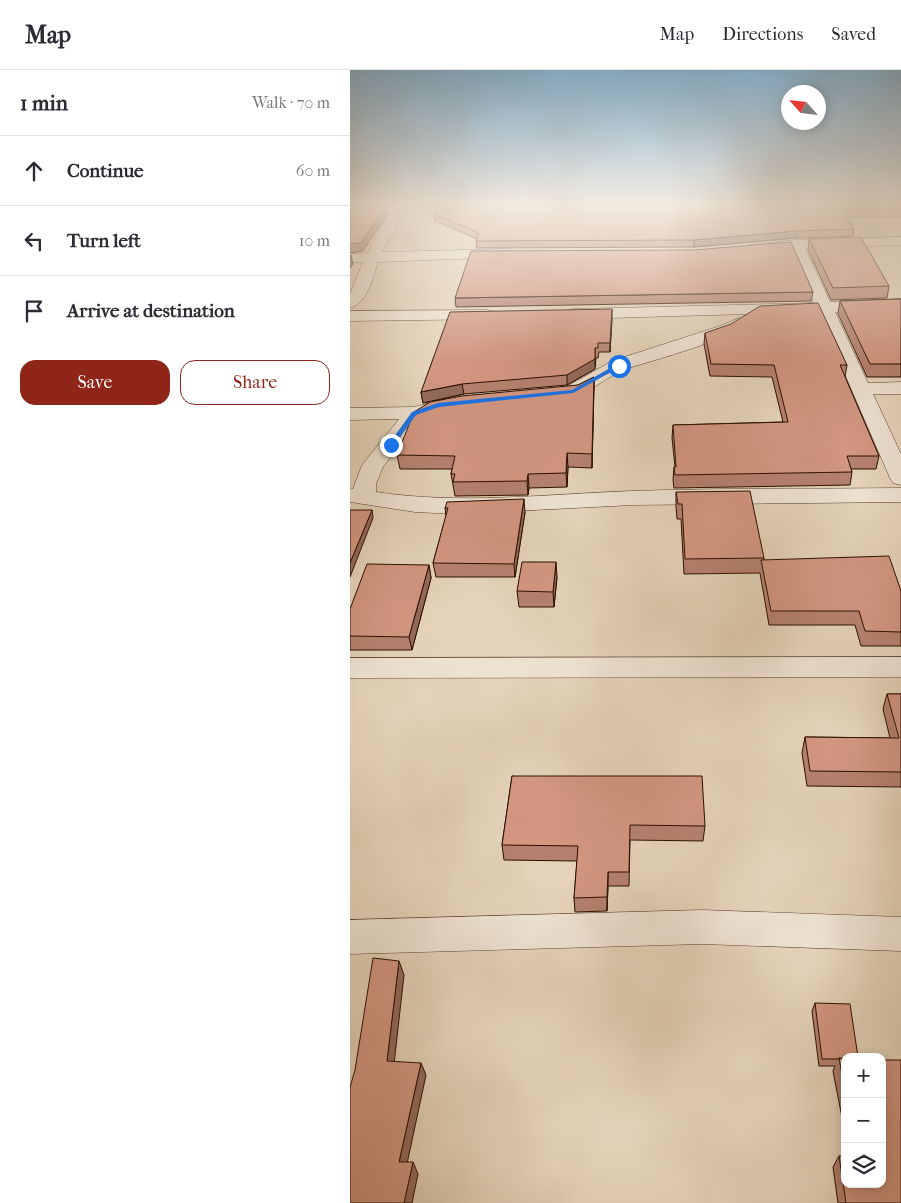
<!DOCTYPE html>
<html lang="en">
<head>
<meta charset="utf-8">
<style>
  :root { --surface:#fff; --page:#f7f7f7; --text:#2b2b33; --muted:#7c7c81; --line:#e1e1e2; --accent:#8f2418 }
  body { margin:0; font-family:"IM FELL French Canon",serif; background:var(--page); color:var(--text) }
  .controls { position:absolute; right:15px; bottom:15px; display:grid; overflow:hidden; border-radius:10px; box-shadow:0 2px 12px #0003 }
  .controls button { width:45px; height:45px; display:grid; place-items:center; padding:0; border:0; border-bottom:1px solid var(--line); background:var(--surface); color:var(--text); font:25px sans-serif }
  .compass { position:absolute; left:431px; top:15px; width:45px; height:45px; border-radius:50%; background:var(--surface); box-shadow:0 2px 12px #0003; rotate:297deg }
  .stop { position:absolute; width:15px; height:15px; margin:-11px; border:4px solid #1a73e8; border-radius:50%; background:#fff }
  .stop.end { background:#1a73e8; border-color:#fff; box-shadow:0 1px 5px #0008 }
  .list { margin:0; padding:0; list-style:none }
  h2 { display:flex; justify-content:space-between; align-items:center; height:65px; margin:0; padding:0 20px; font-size:21px }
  h2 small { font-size:16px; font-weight:400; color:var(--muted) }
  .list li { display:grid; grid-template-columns:32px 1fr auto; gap:15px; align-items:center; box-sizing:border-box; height:70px; padding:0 20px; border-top:1px solid var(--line) }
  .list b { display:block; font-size:19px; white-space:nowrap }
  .list em { font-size:16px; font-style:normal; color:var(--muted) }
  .actions { display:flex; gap:10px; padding:15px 20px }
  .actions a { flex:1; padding:11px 0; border:1px solid var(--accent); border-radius:15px; text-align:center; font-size:18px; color:var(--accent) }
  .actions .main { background:var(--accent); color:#fff }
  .icon { flex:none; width:28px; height:28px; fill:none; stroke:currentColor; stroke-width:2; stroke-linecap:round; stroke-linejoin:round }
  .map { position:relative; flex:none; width:551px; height:1133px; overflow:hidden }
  header { display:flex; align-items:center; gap:30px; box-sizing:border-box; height:70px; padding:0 25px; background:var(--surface); border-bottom:1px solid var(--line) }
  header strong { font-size:24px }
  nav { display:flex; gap:28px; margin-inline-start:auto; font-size:18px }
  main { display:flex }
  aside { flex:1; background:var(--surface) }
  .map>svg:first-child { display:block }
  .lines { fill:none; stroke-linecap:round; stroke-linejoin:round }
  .minor-casing { stroke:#593f2e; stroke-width:1 }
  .minor { fill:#ede2d2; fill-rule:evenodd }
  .wall { fill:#b5816f; stroke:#2b0e00 }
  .shaded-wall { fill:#93695a; stroke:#2b0e00 }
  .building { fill:#d29681; stroke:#2b0e00 }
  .route { fill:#1a73e8 }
</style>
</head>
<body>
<header>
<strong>Map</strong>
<nav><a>Map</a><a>Directions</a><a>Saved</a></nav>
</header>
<main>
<aside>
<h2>1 min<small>Walk · 70 m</small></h2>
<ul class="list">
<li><svg class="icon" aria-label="ahead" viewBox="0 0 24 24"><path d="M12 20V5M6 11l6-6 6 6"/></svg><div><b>Continue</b></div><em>60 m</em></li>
<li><svg class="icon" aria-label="left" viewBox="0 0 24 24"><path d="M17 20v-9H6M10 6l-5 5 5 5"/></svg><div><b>Turn left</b></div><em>10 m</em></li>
<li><svg class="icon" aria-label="arrive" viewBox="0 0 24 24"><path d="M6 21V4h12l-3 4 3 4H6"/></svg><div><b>Arrive at destination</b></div></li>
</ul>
<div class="actions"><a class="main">Save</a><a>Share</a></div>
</aside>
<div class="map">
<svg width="551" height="1133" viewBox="0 0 551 1133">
  <rect width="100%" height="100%" fill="#e4d3b9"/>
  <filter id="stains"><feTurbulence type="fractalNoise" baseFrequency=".004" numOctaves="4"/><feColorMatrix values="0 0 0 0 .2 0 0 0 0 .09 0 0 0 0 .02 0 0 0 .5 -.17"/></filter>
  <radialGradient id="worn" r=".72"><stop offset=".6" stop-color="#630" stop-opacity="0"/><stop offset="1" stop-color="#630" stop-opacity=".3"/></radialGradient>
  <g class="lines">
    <defs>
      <path id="minor" d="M0,135H125L129,138L122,142L54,143L32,182L156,179L163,183L156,187L28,192C23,207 18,233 0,238V224L13,192H0V184L17,183L40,143H0Z
        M551,167V175L455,178L480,232L551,229V239L485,242L518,313L551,312V324H523L551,384V415L543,413L540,408L468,242L224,249L218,248L216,244L218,240L224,239L464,233L441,179L404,182L399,181L397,178L399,175L446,170Z
        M136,240L142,241L144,245L142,249L0,251V241Z
        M389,248L395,249L398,253C388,267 301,291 279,298C253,306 232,334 202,327L199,323L202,319L218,316L262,291L370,256Z
        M99,328L106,330L109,334L106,338L71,347L33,397L26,414V422C112,435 196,424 282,421C372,418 462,419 551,418V432L283,435L106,444L65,442L0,432V418L3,419L12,395L49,349L0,350V338L64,337Z
        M551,587V607L0,608V588Z
        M352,840L551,847V881L352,874L0,884V850Z"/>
    </defs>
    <use href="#minor" class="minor-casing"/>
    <use href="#minor" class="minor"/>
  </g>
  <path class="wall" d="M551,135V147H497L504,159L503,166L446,168L344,177L127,178L126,171L127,169L85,151L84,144Z
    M459,169L539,216L537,228L481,230L458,180Z
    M463,222L461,231L106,237L105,228Z
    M551,229V307H517L488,244L490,231Z
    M262,249L260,282H249L248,288H246L245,299L217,315L114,324L73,333L71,322Z
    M355,263L497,295L495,307L529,386L526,399H501L502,402L500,415L324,418L323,410L324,397H325L322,368L323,355L433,352L422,307L360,306L354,274Z
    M244,307L242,398L218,397L217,417L179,418L178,425L105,426L101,404L102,399H50L47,385L228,315Z
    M326,422L414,488V490L551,521V576H511L505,555H419L410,503L334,504L331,449H327L326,436Z
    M95,438L175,442L165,507H86L83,493L96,446Z
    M79,495L81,508L62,580H0V539Z
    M207,507L204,537H169L167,521Z
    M537,624H551V717L457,716L452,683L455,667L540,668L533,639Z
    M162,706L355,756L353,771L280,770L279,816H258L257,841L225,842L224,828L227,791L154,790L152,775Z
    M465,933L495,987V1063L483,1001L485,996H469L462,941Z
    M489,1086L551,1133H488L483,1097Z"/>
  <path class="shaded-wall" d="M35,137L37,145L13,181L0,183V174Z
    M447,161L446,168L344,177V170Z
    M1,185L3,194L0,198V187Z
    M262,239V249L260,282V273Z
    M245,278V299L217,315V305Z
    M244,307V320L242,398V384Z
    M112,314L114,324L73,333L71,322Z
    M217,383L218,397L217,417L216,403Z
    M178,404L179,418L178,425L177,411Z
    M174,429L175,442L165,507L164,494Z
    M22,440L23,448L0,507V493Z
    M206,492L207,507L204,537L203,522Z
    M79,495L81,508L62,580L59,567Z
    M258,802V816L257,841V827Z
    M49,891L54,905L43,1003L37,991Z
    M71,993L76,1005L55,1103L49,1092Z
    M63,1092L68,1104L62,1133H54Z"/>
  <path class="building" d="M272,135H551V140H493L504,159L447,161L344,170L126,171L129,163L84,144L85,137Z
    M0,137H35L11,173L0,174Z
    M511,167L539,216L483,218L459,169Z
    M441,172L463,222L105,228L121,181L344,180Z
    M551,229V294H520L490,231Z
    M468,233L497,295H490L529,386H497L502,402L325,405L324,397H326L323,355L438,352L424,295L361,294L355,263L381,254L410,236Z
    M262,239L260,273H248V278H245V289L217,305L112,314L71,322L100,242Z
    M244,307L242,384L217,383L216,403L178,404L177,411L103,412L105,404H101L105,386L47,385L64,342L80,332L112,326L228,315Z
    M400,421L414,488L335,489L332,434H328L326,422Z
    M174,429L164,494L83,493L98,438H95L97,432Z
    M0,440H22L0,493Z
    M539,486L551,521V562L515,561L509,541H421L411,490Z
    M172,492H206L203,522L167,521Z
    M17,494L79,495L59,567L0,566V539Z
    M537,624H551V702L460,701L455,667L549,668Z
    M162,706H352L355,756L280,755L279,802H258L257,827L224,828L228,776L152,775Z
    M23,888L49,891L37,991L71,993L49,1092H63L54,1133H0V1017L5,1000Z
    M465,933L500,934L508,987H495V989L489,988V989H472Z
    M489,988L495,989V1021Z
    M532,990H551V1133H496L489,1086H495V1114H532Z"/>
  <linearGradient id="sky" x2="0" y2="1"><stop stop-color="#87b5d4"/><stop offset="0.46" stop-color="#f3ebe0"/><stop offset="1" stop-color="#f3ebe0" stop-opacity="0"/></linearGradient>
  <rect width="551" height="293" fill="url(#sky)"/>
  <path class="route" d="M267,294L272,296L223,323L89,337L66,345L44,376L38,375L62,342L88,333L222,320Z"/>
  <rect width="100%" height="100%" filter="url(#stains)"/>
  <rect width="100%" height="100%" fill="url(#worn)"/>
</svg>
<div class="controls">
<button>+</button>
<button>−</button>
<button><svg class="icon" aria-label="layers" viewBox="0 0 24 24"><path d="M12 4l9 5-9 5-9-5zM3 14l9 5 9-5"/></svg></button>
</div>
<svg class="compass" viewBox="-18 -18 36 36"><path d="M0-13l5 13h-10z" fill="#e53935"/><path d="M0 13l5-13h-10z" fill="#7c7c81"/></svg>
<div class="stop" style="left:269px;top:296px"></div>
<div class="stop end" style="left:41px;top:375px"></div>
</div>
</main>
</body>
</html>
